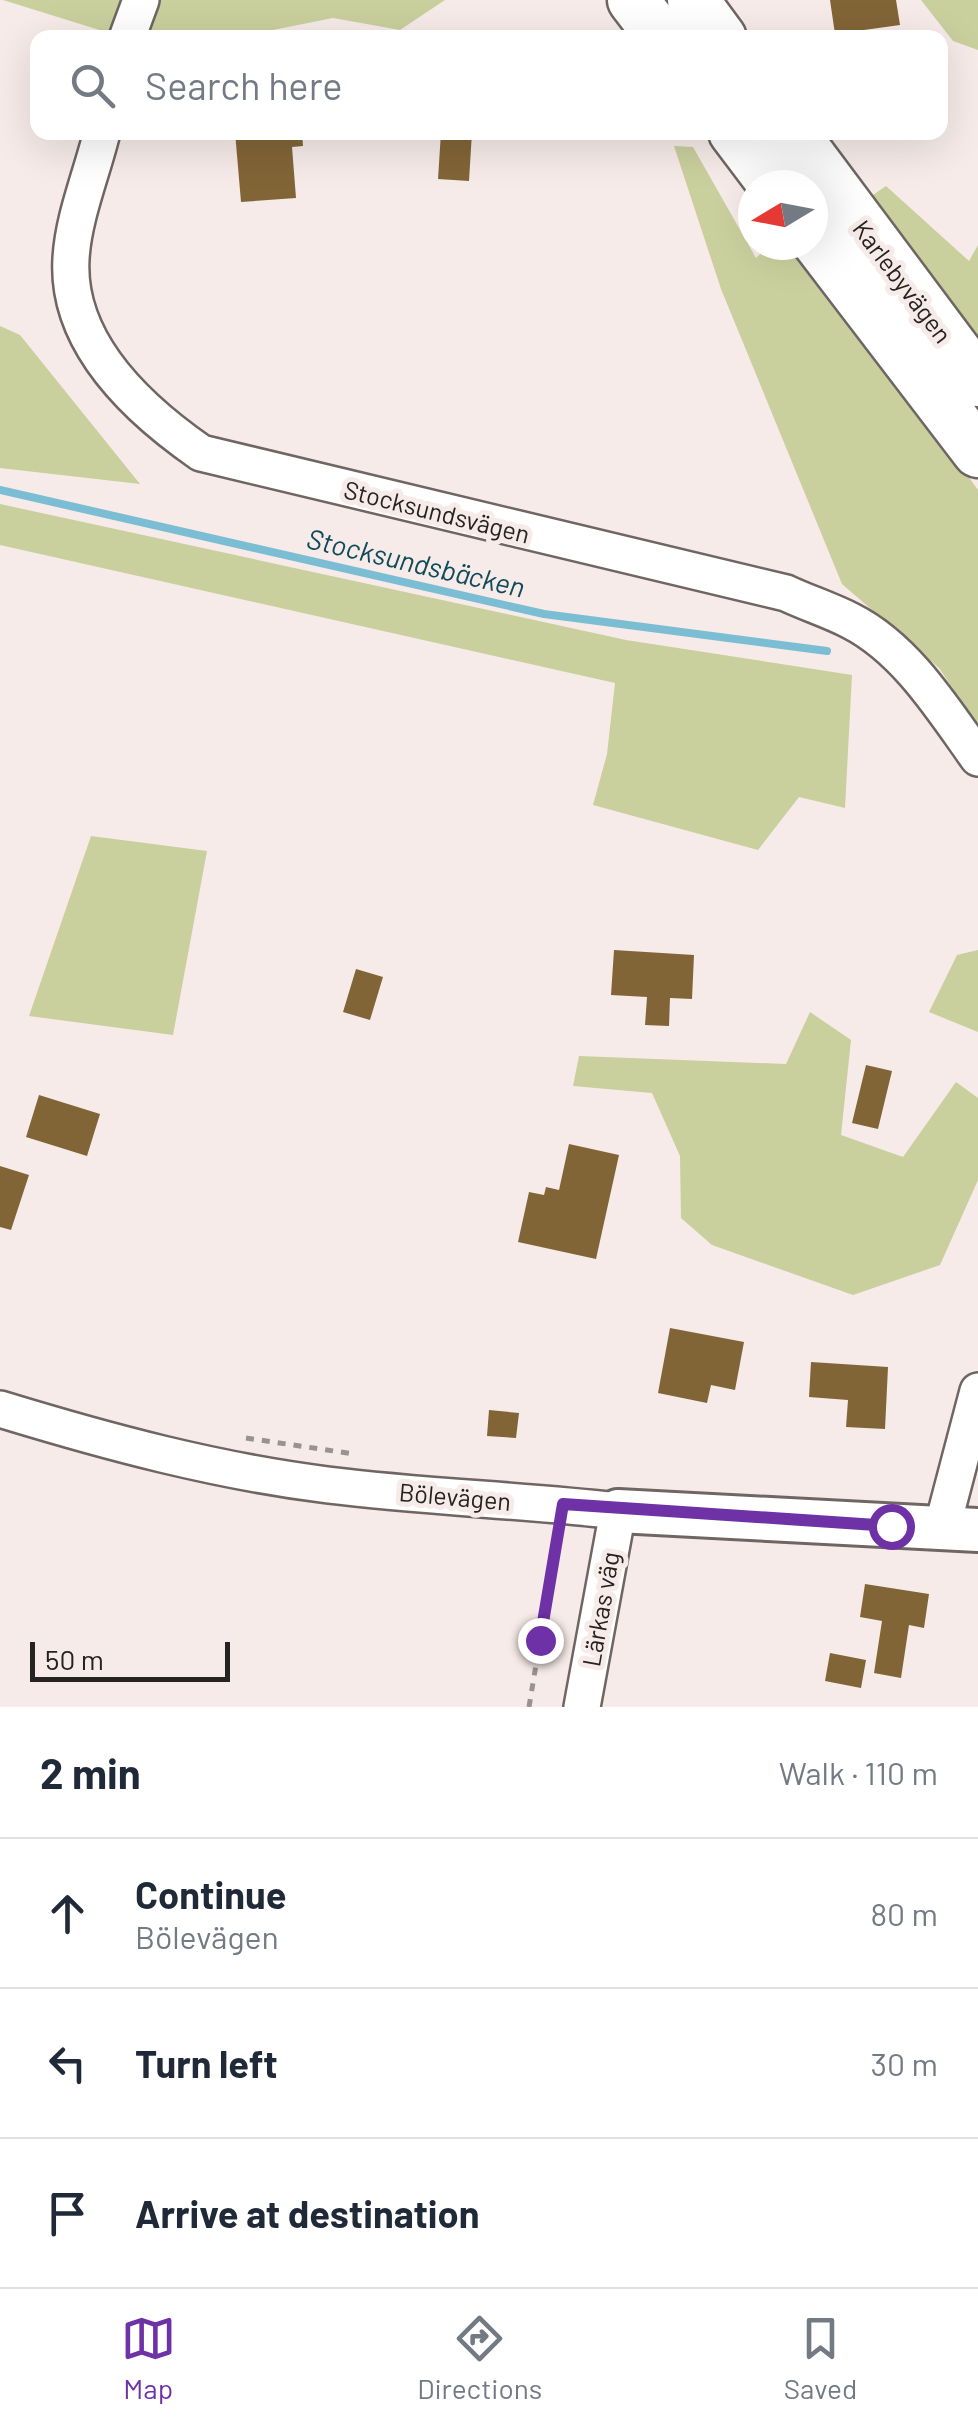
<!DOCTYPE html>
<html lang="en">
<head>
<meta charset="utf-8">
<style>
  :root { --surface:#fff; --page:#f2f2f3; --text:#1f2937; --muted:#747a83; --line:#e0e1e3; --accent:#6e31a6 }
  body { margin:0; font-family:Barlow,sans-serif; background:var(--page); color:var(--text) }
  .compass { position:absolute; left:738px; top:170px; width:90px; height:90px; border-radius:50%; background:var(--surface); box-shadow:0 10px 40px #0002; rotate:260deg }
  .scale { position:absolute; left:30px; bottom:25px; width:200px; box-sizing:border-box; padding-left:10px; border:5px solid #262221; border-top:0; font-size:28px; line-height:35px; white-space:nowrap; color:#262221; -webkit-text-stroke:8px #f6ebe8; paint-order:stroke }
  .stop { position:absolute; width:30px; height:30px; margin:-22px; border:8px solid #6e31a6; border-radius:50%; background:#fff }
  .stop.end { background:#6e31a6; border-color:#fff; box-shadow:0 2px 10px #0008 }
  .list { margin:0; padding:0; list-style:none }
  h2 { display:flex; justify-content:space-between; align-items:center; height:130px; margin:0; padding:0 40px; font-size:42px }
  h2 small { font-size:32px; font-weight:400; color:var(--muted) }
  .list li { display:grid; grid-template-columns:65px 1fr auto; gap:30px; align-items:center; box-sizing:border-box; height:150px; padding:0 40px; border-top:2px solid var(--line) }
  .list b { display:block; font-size:38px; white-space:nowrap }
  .list p { margin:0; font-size:32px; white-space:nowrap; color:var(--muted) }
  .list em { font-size:32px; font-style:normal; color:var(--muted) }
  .icon { flex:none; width:55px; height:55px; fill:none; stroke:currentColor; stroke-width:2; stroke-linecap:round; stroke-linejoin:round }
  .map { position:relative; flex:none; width:978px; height:1707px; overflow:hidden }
  .search { position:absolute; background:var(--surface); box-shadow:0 10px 40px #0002; left:30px; right:30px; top:30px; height:110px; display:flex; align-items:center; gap:25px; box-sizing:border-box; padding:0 35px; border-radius:20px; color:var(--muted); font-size:38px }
  .sheet { height:580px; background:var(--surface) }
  nav { display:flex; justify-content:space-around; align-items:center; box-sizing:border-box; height:140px; border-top:2px solid var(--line); background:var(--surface); font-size:28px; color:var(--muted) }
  nav a { display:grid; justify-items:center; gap:5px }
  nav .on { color:var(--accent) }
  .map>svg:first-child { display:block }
  .green { fill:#c9cf9d }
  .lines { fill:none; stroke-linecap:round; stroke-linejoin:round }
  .stream { stroke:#7bbdd2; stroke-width:8 }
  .building { fill:#826537 }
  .minor-casing { stroke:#6f6663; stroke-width:40 }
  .major-casing { stroke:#6f6663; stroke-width:48 }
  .highway-casing { stroke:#6f6663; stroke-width:55 }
  .path { stroke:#9a9290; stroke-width:5; stroke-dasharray:8 8; stroke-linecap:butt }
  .minor { stroke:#fff; stroke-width:35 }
  .major { stroke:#fff; stroke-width:42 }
  .highway { stroke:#fff; stroke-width:50 }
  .route { stroke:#6e31a6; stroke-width:12 }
  .labels { text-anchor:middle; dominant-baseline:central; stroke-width:10; stroke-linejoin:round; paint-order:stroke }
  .street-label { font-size:25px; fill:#262221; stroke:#f6ebe8 }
  .water-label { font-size:28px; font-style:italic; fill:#114a5a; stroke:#f6ebe8 }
</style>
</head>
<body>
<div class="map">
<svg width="978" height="1707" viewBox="0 0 978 1707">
  <rect width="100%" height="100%" fill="#f6ebe8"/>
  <path class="green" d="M3,0H445L400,30L333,18L232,38L109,37V33Z
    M921,0H978V50L953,41Z
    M674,146L693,147L756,258L769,245H801L978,490V726L939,668L842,584L721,289Z
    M886,186L969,261L978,245V346L870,197Z
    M0,326L20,335L140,484L0,468Z
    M0,504L626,640L852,675L845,808L799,797L758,850L593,805L607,754L615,683L0,545Z
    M91,836L207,851L173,1035L29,1016Z
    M978,950V1032L929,1012L957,955Z
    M810,1012L851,1040L841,1135L903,1157L956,1082L978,1098V1180L940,1265L853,1295L712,1245L681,1218L680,1156L652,1093L573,1086L579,1056L786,1064Z"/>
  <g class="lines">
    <path class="stream" d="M0,490L544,614L827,651"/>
  </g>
  <path class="building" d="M830,0H896L900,25L835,34Z
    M235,132H302L303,146L292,147L296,198L241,202Z
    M441,132H472L469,181L438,179Z
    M614,950L694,955L692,999L670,998L669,1026L645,1025L647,997L611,995Z
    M356,969L383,977L370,1020L343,1012Z
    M866,1065L892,1071L878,1129L852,1123Z
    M39,1095L100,1114L87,1156L26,1137Z
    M569,1144L619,1155L596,1259L518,1242L529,1192L544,1195L546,1187L559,1190Z
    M0,1166L29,1175L11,1230L0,1227Z
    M670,1328L744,1342L735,1390L711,1385L707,1403L658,1393Z
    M811,1362L888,1367L885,1429L846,1427L848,1400L809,1397Z
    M489,1410L519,1413L516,1438L487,1436Z
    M865,1584L929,1594L924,1628L909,1625L901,1678L874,1673L882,1621L860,1617Z
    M830,1653L866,1660L861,1688L825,1681Z"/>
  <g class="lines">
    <defs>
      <path id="minor" d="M127,38L141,0
        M102,132C92,173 73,218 71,259C66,343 139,410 201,453L786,593C807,603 830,610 851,621C906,649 943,709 978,758
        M0,1409C108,1442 216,1471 328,1485C424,1497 522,1500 618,1511L582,1707
        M942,1528L978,1391"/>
      <path id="major" d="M618,1511L978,1530"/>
      <path id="highway" d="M633,0L662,38
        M693,0L721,38
        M734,132L774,185
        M792,132L978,381
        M813,236L978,452"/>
    </defs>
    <use href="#minor" class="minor-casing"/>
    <use href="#major" class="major-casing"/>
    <use href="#highway" class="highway-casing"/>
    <path class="path" d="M246,1438L354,1454
      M529,1707L558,1532"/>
    <use href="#minor" class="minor"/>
    <use href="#major" class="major"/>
    <use href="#highway" class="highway"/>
  </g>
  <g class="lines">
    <path class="route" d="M540,1640L563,1504L891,1526"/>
  </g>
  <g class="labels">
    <g class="street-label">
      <text transform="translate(903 281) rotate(53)">Karlebyvägen</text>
      <text transform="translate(437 511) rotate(14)">Stocksundsvägen</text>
      <text transform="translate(455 1496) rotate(5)">Bölevägen</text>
      <text transform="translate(600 1609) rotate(-80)">Lärkas väg</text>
    </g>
    <g class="water-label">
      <text transform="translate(416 562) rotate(13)">Stocksundsbäcken</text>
    </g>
  </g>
</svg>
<svg class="compass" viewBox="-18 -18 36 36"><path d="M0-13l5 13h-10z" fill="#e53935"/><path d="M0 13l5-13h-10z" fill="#747a83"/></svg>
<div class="scale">50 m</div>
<div class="stop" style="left:891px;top:1526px"></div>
<div class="stop end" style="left:540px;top:1640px"></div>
<div class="search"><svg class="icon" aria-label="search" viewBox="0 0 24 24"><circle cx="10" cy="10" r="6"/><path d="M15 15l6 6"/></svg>Search here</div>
</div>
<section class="sheet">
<h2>2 min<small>Walk · 110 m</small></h2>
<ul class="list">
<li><svg class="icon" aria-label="ahead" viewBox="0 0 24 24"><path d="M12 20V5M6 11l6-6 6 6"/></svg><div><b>Continue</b><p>Bölevägen</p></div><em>80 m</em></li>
<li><svg class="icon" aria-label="left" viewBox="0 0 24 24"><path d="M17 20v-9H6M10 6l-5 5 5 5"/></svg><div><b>Turn left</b></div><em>30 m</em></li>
<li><svg class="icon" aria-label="arrive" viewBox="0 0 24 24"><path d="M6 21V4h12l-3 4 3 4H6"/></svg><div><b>Arrive at destination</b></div></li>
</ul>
</section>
<nav>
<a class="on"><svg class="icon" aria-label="map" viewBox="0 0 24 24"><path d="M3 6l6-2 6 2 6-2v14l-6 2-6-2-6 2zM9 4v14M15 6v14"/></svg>Map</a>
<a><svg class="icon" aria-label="directions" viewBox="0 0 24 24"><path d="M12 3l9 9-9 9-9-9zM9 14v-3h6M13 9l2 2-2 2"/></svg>Directions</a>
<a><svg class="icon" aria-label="saved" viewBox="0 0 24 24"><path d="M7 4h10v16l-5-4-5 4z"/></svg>Saved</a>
</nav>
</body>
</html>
